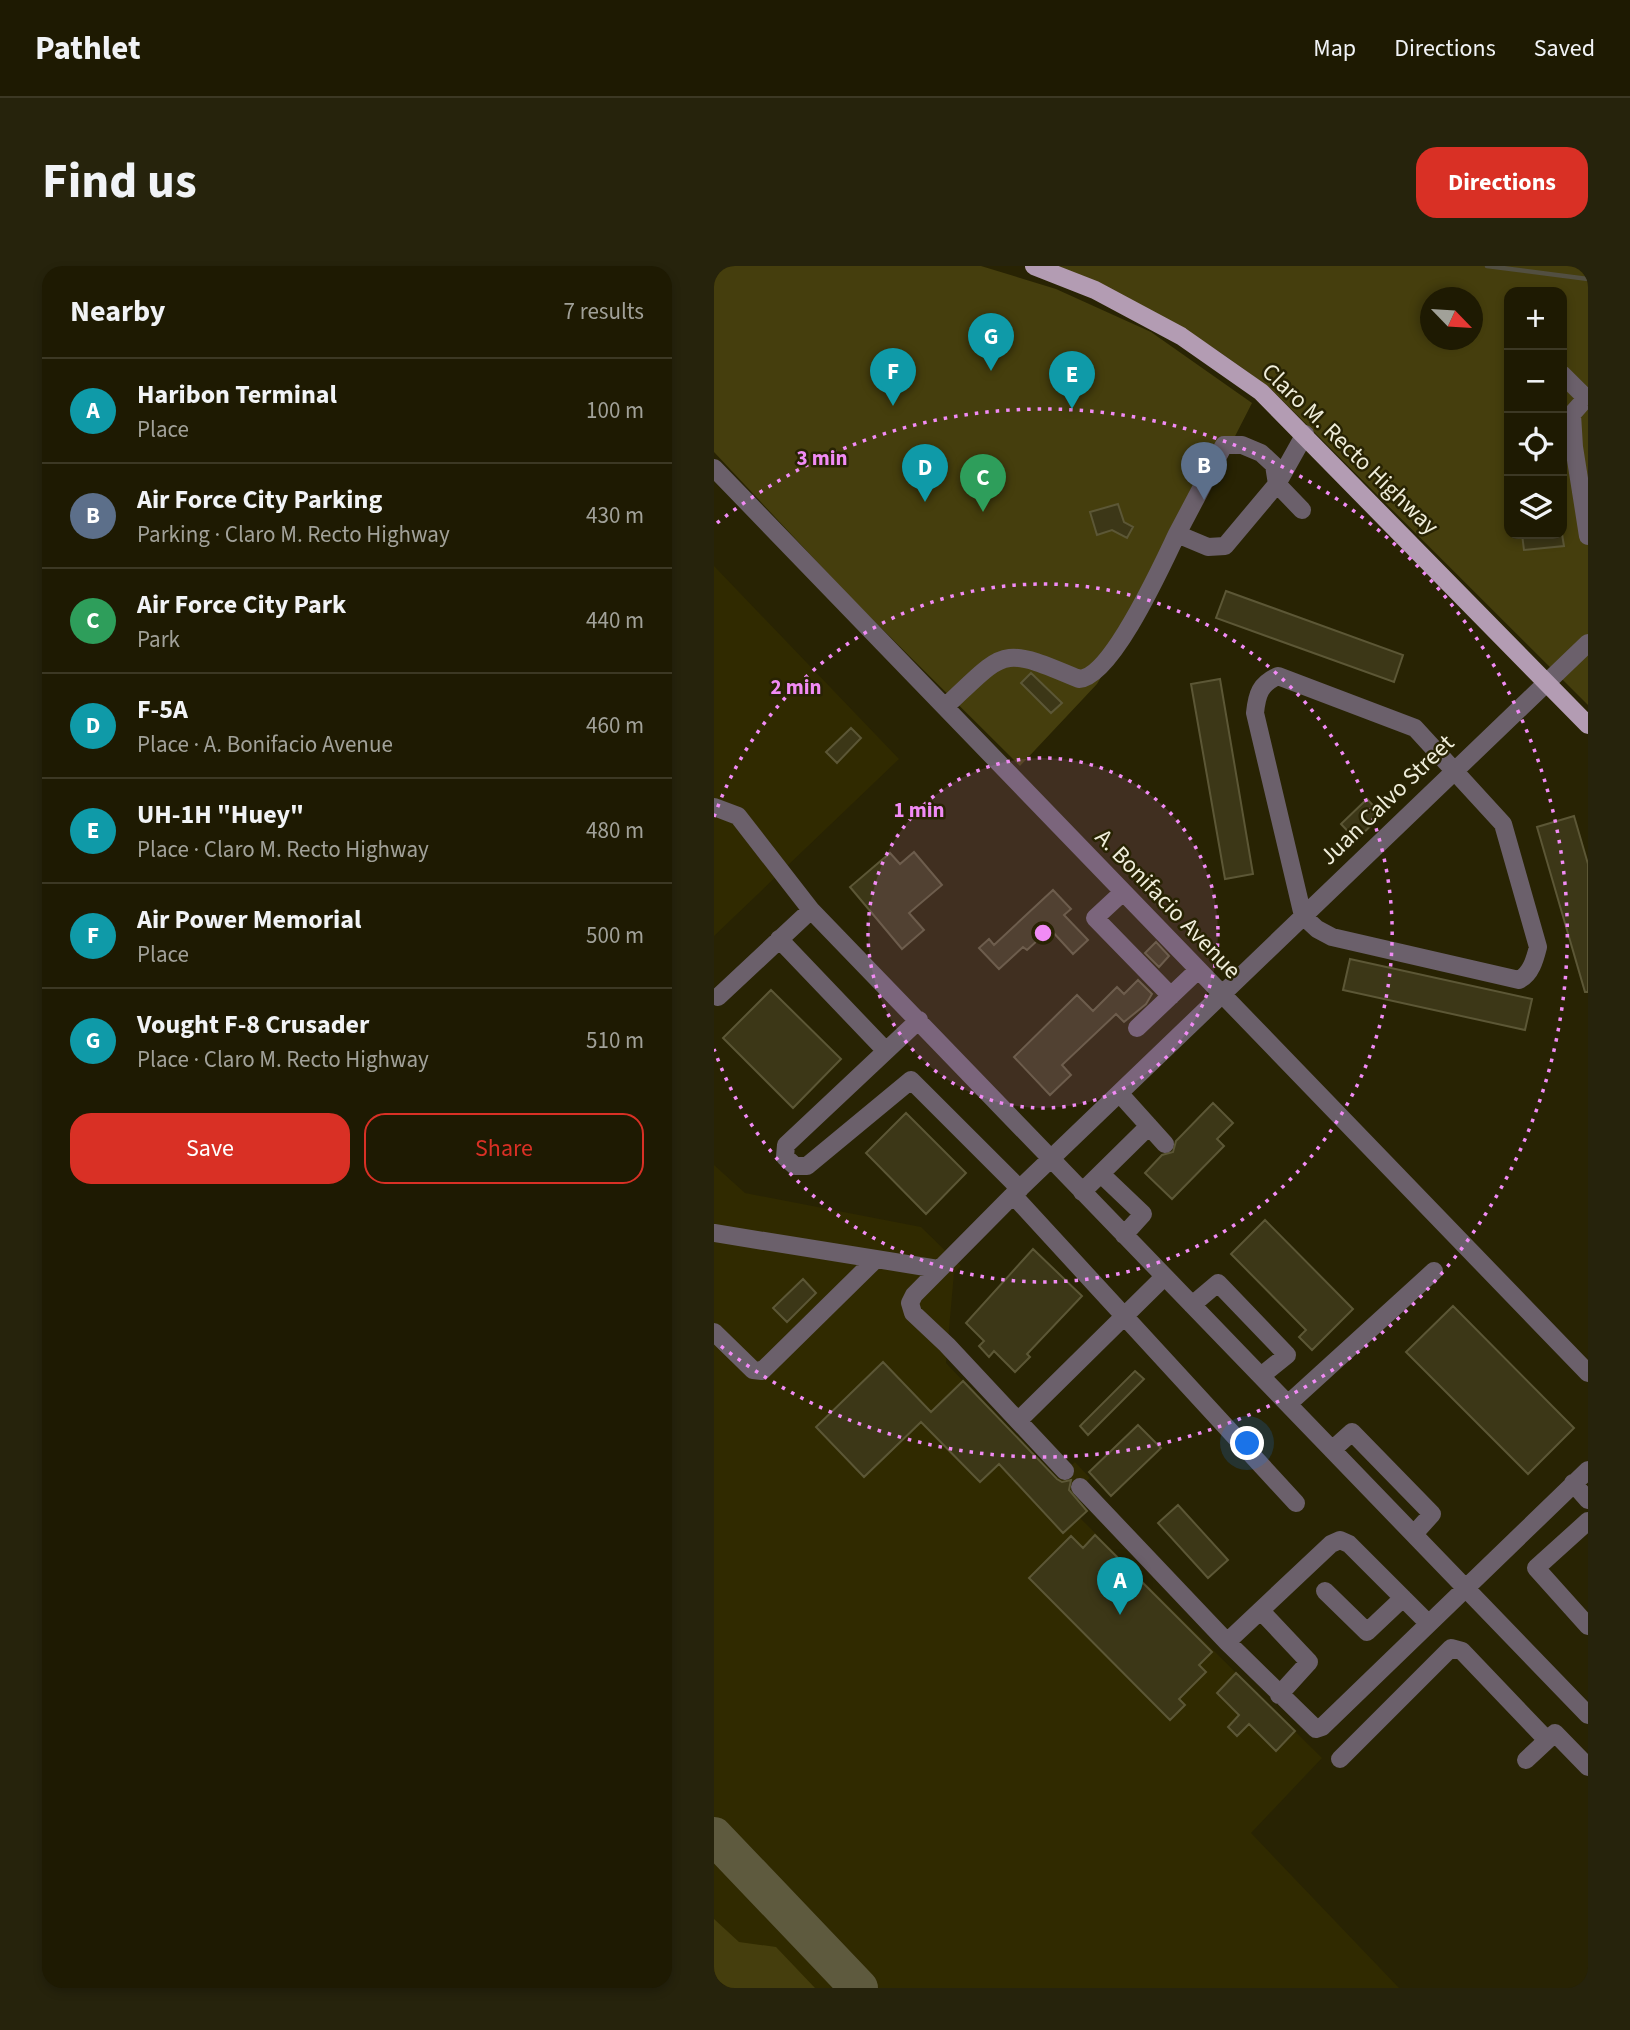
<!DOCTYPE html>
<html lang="en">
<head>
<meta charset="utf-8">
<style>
  :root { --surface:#1e1a02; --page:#26230c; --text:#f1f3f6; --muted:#a1a199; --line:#3c3824; --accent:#d93025 }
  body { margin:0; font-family:"Source Sans 3",sans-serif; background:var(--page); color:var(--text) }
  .controls { position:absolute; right:21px; top:21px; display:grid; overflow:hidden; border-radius:14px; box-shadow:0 4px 10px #0003 }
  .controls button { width:63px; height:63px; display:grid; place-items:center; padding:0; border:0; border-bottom:2px solid var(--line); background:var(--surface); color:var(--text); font:35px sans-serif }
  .compass { position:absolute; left:706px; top:21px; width:63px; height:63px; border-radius:50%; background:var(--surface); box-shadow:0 4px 10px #0003; rotate:115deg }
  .you { position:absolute; left:534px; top:1178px; width:24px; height:24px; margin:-18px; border:5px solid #fff; border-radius:50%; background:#1a73e8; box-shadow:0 0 0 10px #1a73e833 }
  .badge { display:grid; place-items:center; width:46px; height:46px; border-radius:50%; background:var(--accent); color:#fff; font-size:23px; font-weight:700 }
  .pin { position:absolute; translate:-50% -58px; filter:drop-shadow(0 2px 4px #0008) }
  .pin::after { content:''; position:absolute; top:37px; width:24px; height:21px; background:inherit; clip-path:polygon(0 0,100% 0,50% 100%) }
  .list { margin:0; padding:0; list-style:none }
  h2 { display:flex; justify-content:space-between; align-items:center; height:91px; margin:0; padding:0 28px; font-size:30px }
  h2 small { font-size:23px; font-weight:400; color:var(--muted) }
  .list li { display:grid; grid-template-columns:46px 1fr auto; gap:21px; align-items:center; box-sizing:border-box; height:105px; padding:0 28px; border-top:2px solid var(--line) }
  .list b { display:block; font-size:26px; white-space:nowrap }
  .list p { margin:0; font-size:23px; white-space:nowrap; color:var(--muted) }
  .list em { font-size:23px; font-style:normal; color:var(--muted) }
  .actions { display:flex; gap:14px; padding:21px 28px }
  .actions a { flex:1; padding:16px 0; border:2px solid var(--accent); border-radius:21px; text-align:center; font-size:24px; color:var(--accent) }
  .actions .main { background:var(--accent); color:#fff }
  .icon { flex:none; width:38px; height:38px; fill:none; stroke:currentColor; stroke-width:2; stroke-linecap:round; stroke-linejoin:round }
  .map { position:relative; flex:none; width:874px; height:1722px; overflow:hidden; border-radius:21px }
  header { display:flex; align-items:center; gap:42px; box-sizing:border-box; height:98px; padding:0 35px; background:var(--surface); border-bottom:2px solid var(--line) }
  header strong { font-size:33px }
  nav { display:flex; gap:38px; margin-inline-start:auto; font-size:24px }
  .intro { display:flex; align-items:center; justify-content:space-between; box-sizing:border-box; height:168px; padding:0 42px }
  h1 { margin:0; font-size:49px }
  .button { padding:18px 32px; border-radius:21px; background:var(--accent); color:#fff; font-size:24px; font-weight:700 }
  main { display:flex; gap:42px; padding:0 42px }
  aside { flex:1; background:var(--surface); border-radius:21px; box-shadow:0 4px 10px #0003 }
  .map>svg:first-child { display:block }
  .built { fill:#302a00 }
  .green { fill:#453e0d; fill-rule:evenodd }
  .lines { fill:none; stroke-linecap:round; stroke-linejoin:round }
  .stream { stroke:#524f41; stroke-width:4.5 }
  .taxiway { stroke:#5e5a3e; stroke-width:38 }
  .building { fill:#3c3717; stroke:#5c5736; stroke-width:2 }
  .minor { stroke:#6b606b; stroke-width:18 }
  .major { stroke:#b39cb3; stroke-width:18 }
  .ring { fill:none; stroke:#f18bf5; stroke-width:3.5; stroke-dasharray:3.5 7 }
  .labels { text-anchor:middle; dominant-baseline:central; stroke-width:5; stroke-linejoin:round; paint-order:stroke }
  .street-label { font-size:24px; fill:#efedda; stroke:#282303 }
  .centre { fill:#f18bf5; stroke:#282303; stroke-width:3.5 }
  .ring-label { font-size:21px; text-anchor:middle; font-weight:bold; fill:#f18bf5; stroke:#282303; stroke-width:5; stroke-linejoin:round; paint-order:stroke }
</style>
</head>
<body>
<header>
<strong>Pathlet</strong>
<nav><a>Map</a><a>Directions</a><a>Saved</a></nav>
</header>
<div class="intro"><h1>Find us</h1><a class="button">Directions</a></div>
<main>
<aside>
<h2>Nearby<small>7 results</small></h2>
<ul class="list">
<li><span class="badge" style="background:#0f9aa8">A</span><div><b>Haribon Terminal</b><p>Place</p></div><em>100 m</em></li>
<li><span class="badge" style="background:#5c6f8a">B</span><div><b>Air Force City Parking</b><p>Parking · Claro M. Recto Highway</p></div><em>430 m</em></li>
<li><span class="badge" style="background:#2e9e5b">C</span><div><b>Air Force City Park</b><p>Park</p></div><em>440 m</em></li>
<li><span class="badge" style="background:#0f9aa8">D</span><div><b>F-5A</b><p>Place · A. Bonifacio Avenue</p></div><em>460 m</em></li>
<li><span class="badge" style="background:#0f9aa8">E</span><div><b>UH-1H &quot;Huey&quot;</b><p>Place · Claro M. Recto Highway</p></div><em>480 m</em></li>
<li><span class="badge" style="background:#0f9aa8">F</span><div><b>Air Power Memorial</b><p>Place</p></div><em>500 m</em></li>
<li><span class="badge" style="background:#0f9aa8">G</span><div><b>Vought F-8 Crusader</b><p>Place · Claro M. Recto Highway</p></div><em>510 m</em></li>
</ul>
<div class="actions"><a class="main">Save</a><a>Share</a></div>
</aside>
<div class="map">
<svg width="874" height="1722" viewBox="0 0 874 1722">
  <rect width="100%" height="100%" fill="#282303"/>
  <path class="built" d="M0,300L185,493L0,670Z
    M0,899L31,927L207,961L247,1000L240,1007L232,1097L343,1213L361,1196L376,1212L358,1229L366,1252L608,1492L537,1567L685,1722H0Z"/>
  <path class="green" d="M0,0H267L342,23L437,66L538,137L469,272L383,418L306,500L137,332L0,186Z
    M341,0H874V439L558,124C491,72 421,31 341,0ZM795,26H848V268H795ZM716,32H758V74H716Z
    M0,1653L25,1676L62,1681L101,1722H0Z"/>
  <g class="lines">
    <path class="stream" d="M773,0L874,13"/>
    <path class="taxiway" d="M0,1570L145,1722"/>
  </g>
  <path class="building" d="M404,238L410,256L419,261L413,272L398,264L383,269L376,246Z
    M808,268H848L850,280L810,284Z
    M512,325L689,389L680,416L502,352Z
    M317,407L348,437L337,447L307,417Z
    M506,413L539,608L511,613L477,418Z
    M137,462L147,472L123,497L112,486Z
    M653,533L668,549L642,574L627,558Z
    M860,550L874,598V726H871L823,561Z
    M200,586L228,619L195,647L210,664L188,683L136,621L176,587L186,598Z
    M339,624L357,643L350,649L374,674L359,688L336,663L313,684L309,681L285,703L265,682L275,673L280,679Z
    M442,676L455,690L445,701L431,687Z
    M636,693L818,733L811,764L629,724Z
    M424,714L438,728L432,738L410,756L402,748L348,799L357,809L336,829L300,791L363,729L379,745L403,721L410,728Z
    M57,724L127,793L79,842L9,772Z
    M499,837L519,857L503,873L510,880L458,933L431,907L448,889L459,886L462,875Z
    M192,847L252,907L212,948L152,887Z
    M551,954L639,1043L598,1084L585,1071L592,1064L517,988Z
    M319,983L368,1030L313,1088L316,1091L301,1106L280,1085L275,1091L265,1080L270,1075L252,1057Z
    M89,1013L102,1027L73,1056L59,1042Z
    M739,1040L860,1162L814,1208L692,1086Z
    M169,1096L217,1146L249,1115L343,1213L348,1216L357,1214L355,1224L373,1245L349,1267L285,1198L266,1216L207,1156L150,1211L102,1161Z
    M421,1105L430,1113L374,1169L366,1160Z
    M424,1159L447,1182L397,1230L375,1206Z
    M464,1239L514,1294L494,1312L444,1257Z
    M381,1269L498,1386L485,1399L492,1406L465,1433L471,1439L456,1454L315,1312L357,1270L369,1282Z
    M522,1407L581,1465L562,1485L535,1458L523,1470L514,1461L525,1449L503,1427Z"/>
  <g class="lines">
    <path class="minor" d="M848,108L871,131
      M874,130L858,148L860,181L874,270
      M0,202L874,1107
      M588,244L563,218L560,199L547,187L528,179H510L463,268L494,281L511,280L563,218L591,168
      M564,410L701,462L789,558L824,681C821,693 817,708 805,714L618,671L603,663L589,650L541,447C543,428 546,418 564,410Z
      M231,441C292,384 285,379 365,413C398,411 449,297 463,268
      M0,541L24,550L97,644L874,1449
      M409,626L381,652L457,730
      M65,673L172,785
      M4,731L97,644
      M205,754L72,879L71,891L81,900H93L197,814L306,923
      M423,762L484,704
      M406,828L451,878
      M387,908L429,948L410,969
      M368,926L435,860
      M299,929L582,1237
      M0,967L224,1003
      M478,1039L504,1017L573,1089L547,1110
      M0,1066L39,1104L48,1105L162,993
      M574,1138L720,1005
      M305,1154L450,1011
      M618,1184L638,1166L718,1248L700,1268
      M351,1205L233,1079L199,1047L196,1037L200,1029L299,929L874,377
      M859,1217L874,1234
      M366,1221L513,1376L602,1463L608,1461L874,1204
      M874,1255L822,1302L874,1360
      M611,1325L653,1366L689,1332
      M547,1345L595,1396L565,1429
      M513,1376L617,1278L626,1274L635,1278L714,1357
      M626,1493L737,1382L748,1385L833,1474
      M812,1494L841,1467L874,1501"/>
    <path class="major" d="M320,0L381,24L467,70L547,126L874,459"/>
  </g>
  <circle cx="329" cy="667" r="175" fill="#f18bf5" fill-opacity=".12"/>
  <g class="ring">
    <circle cx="329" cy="667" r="175"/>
    <path d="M0 551A349 349 0 1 1 0 783"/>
    <path d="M3 257A524 524 0 1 1 3 1077"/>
  </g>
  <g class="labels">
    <g class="street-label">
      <text transform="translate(636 183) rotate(44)">Claro M. Recto Highway</text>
      <text transform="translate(673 534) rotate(-44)">Juan Calvo Street</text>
      <text transform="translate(454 638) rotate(46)">A. Bonifacio Avenue</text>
    </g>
  </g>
  <circle cx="329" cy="667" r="10" class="centre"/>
  <g class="ring-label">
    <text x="108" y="199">3 min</text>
    <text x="82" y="428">2 min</text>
    <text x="205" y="551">1 min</text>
  </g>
</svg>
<div class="controls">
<button>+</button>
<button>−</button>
<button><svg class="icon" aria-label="locate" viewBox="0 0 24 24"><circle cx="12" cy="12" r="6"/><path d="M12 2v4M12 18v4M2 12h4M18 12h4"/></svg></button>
<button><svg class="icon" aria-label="layers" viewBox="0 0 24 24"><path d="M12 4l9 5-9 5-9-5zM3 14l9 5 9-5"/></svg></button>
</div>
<svg class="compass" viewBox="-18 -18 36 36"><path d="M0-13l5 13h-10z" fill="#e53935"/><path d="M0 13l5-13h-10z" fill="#a1a199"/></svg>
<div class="you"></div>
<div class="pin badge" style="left:406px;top:1349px;background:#0f9aa8">A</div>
<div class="pin badge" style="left:490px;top:234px;background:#5c6f8a">B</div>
<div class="pin badge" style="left:269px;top:246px;background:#2e9e5b">C</div>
<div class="pin badge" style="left:211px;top:236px;background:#0f9aa8">D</div>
<div class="pin badge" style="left:358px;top:143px;background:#0f9aa8">E</div>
<div class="pin badge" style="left:179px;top:140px;background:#0f9aa8">F</div>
<div class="pin badge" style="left:277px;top:105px;background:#0f9aa8">G</div>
</div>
</main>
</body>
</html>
